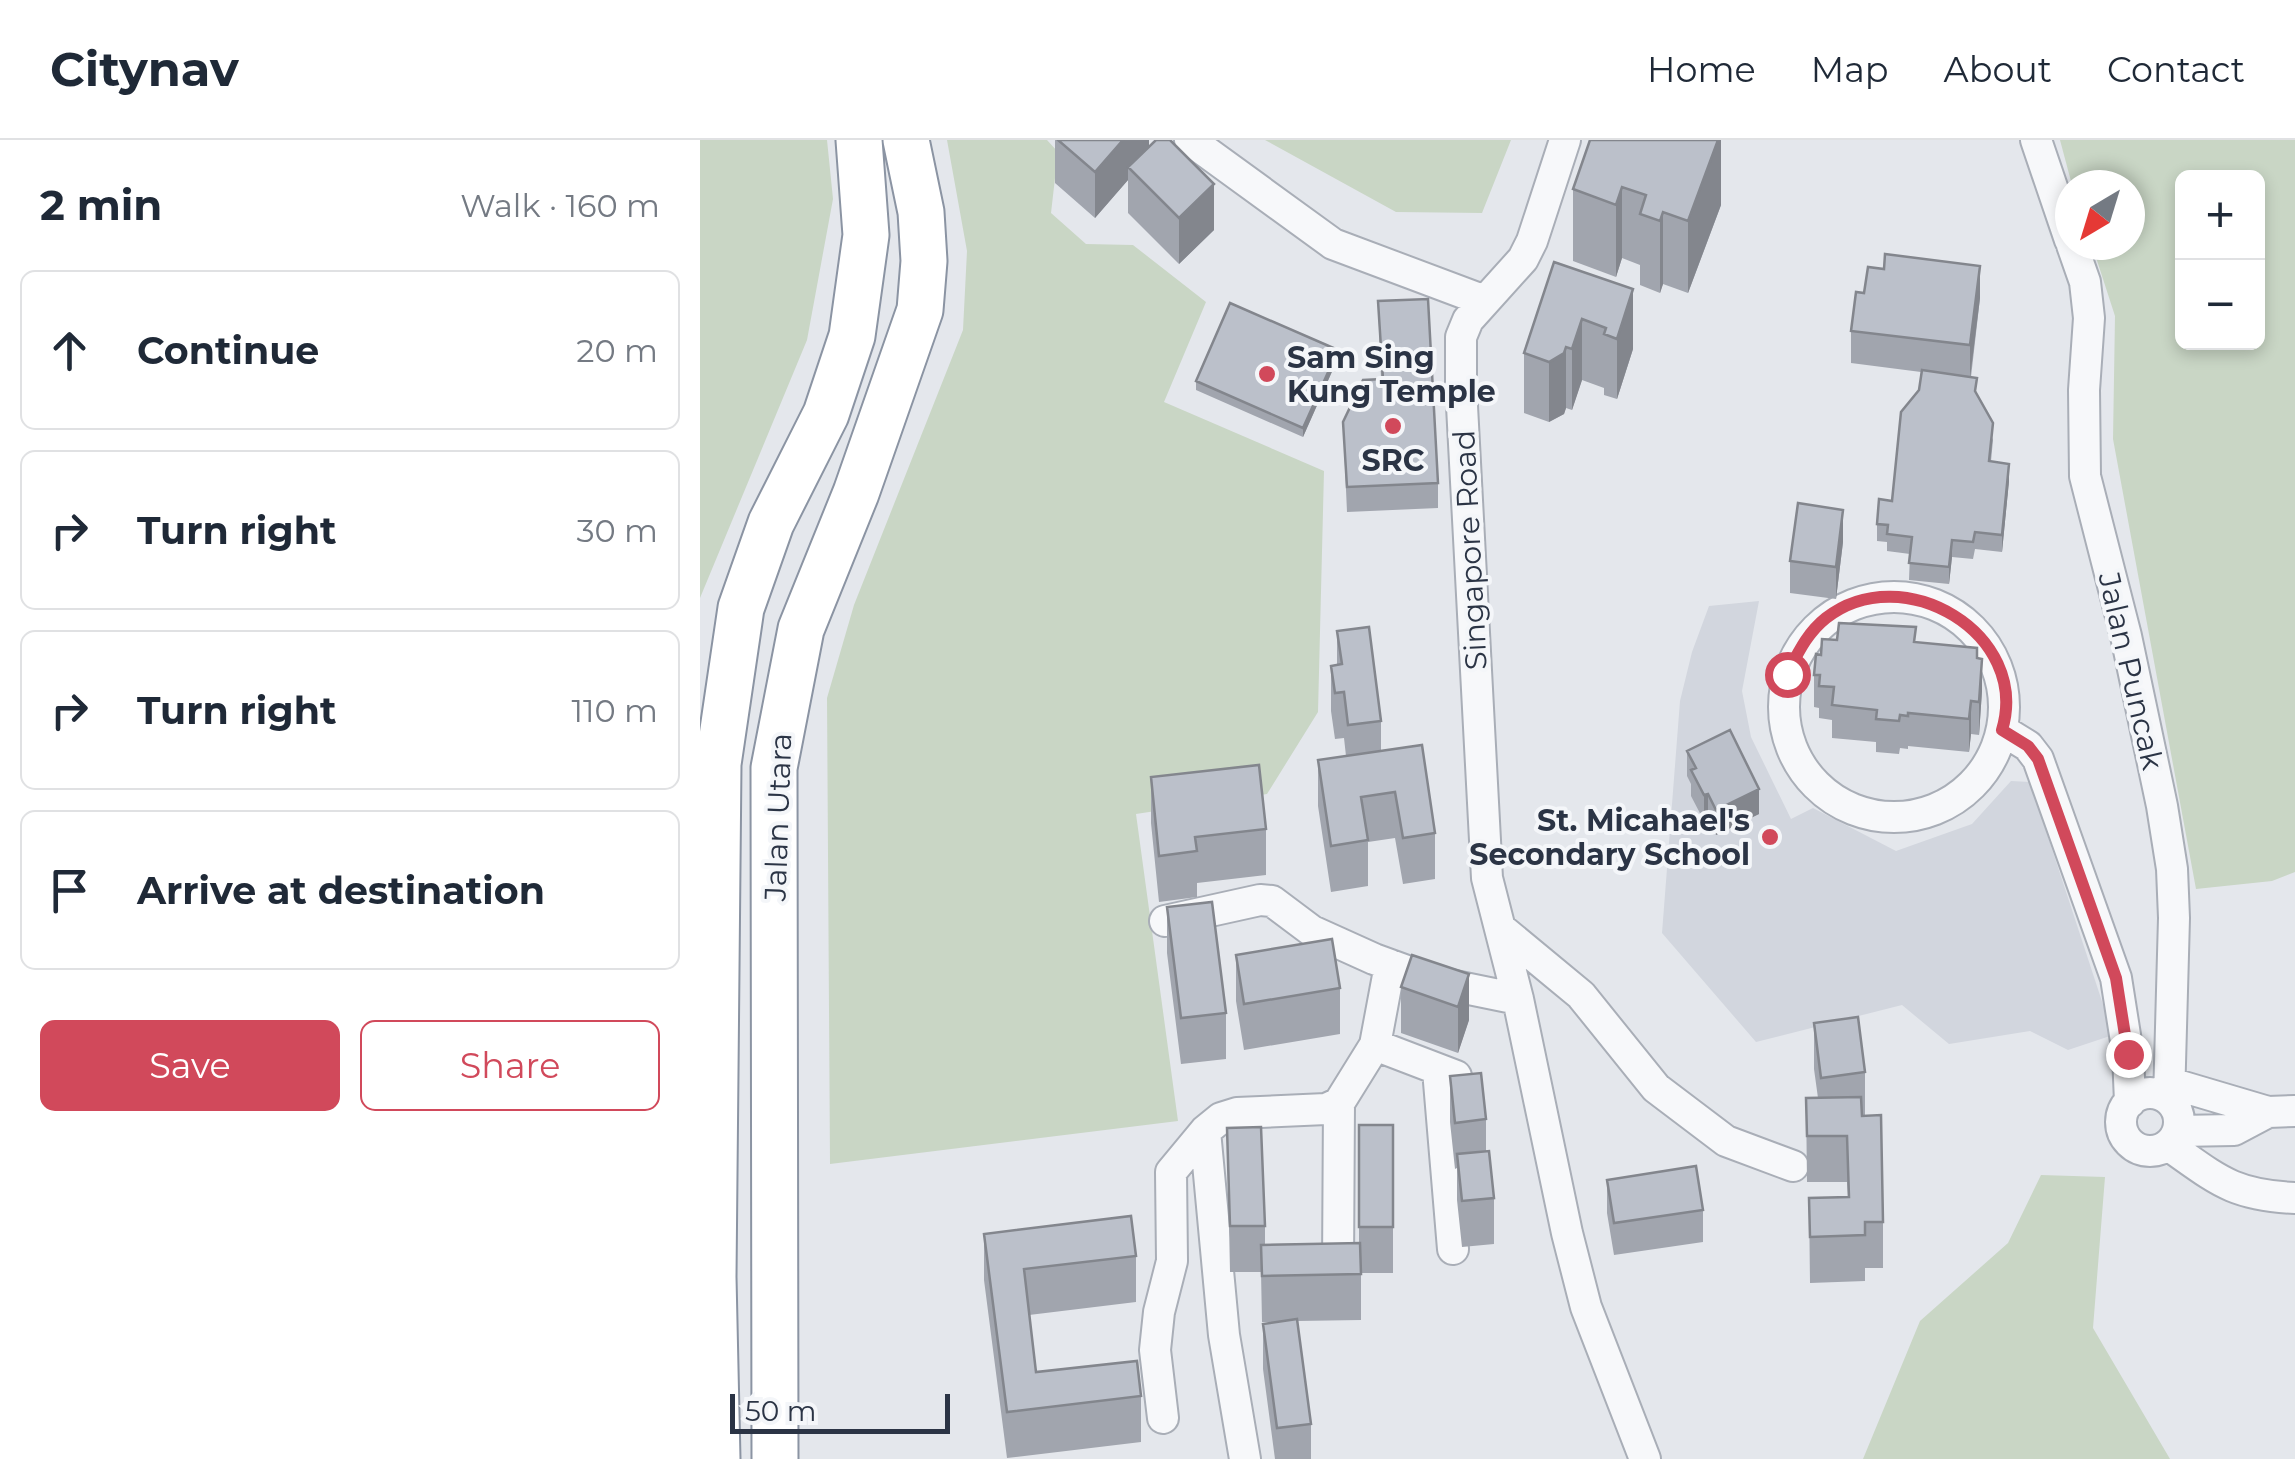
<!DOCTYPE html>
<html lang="en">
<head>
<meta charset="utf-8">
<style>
  :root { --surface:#fff; --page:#f6f6f7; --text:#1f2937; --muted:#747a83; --line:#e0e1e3; --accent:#d1495b }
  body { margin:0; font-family:Montserrat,sans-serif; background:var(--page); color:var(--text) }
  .controls { position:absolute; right:30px; top:30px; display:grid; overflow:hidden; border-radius:15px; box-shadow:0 5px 15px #0003 }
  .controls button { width:90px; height:90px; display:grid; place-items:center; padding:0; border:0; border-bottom:2px solid var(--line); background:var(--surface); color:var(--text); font:50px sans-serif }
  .compass { position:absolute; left:1355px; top:30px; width:90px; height:90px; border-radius:50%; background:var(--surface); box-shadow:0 5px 15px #0003; rotate:218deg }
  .scale { position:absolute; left:30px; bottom:25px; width:220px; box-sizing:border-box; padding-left:10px; border:5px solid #2b3445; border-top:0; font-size:28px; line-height:35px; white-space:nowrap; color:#2b3445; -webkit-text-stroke:8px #f4f6f9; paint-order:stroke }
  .stop { position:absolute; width:30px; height:30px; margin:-22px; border:8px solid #d1495b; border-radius:50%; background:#fff }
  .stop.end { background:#d1495b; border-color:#fff; box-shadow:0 2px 10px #0008 }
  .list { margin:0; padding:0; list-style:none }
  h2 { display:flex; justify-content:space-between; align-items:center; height:130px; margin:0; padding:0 40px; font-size:42px }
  h2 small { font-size:32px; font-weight:400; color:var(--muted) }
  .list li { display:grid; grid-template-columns:65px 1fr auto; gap:30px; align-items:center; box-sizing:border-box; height:160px; margin:0 20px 20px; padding:0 20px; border:2px solid var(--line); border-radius:15px }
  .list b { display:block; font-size:38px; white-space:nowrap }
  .list em { font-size:32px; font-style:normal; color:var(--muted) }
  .actions { display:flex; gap:20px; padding:30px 40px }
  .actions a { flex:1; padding:22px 0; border:2px solid var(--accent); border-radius:15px; text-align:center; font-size:35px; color:var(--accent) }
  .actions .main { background:var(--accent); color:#fff }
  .icon { flex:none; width:55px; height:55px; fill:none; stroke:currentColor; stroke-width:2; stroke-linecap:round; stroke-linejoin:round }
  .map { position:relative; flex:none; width:1595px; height:1319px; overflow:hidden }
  header { display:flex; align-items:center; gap:60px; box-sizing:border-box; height:140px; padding:0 50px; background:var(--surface); border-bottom:2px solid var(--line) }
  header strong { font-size:48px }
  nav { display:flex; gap:55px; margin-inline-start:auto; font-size:35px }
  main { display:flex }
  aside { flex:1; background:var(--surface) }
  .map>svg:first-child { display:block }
  .built { fill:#d2d6de }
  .green { fill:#c9d6c5; fill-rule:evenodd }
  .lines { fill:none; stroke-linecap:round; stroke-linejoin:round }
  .minor-casing { stroke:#a9aeb7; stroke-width:34 }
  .highway-casing { stroke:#8b94a3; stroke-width:49 }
  .minor { stroke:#f7f8fa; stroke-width:30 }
  .highway { stroke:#fff; stroke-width:45 }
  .wall { fill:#a1a5ae }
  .shaded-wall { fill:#83868d }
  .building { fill:#bbc0ca; stroke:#83868d; stroke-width:2.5 }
  .route { stroke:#d1495b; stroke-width:12 }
  .poi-dot { fill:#d1495b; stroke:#f4f6f9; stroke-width:4 }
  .labels { text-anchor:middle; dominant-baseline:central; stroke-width:8; stroke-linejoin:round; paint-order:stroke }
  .poi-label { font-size:30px; font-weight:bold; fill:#2b3445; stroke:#f4f6f9; text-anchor:start }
  .street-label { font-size:30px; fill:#2b3445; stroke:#f4f6f9 }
</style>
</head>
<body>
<header>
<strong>Citynav</strong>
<nav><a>Home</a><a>Map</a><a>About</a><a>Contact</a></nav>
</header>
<main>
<aside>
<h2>2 min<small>Walk · 160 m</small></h2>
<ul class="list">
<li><svg class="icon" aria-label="ahead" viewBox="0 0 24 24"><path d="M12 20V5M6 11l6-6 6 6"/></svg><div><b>Continue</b></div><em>20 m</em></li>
<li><svg class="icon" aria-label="right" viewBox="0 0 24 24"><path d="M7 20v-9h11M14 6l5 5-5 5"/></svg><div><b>Turn right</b></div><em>30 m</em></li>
<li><svg class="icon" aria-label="right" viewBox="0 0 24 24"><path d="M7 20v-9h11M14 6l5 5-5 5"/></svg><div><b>Turn right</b></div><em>110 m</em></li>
<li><svg class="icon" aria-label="arrive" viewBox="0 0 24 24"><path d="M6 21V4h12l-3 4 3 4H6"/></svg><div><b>Arrive at destination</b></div></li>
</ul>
<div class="actions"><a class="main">Save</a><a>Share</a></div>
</aside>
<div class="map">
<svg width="1595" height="1319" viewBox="0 0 1595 1319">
  <rect width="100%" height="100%" fill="#e4e7ec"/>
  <path class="built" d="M1059,461L1042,551L1051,597L1091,679L1113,668L1196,711L1272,684L1311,641L1330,642L1413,895L1368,910L1330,891L1249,904L1202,865L1056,902L962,793L980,561L992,512L1009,466Z"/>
  <path class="green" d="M0,0H127L133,59L107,200L0,458Z
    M247,0H347L358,12L351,73L386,104L433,105L506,162L464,262L624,331L618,572L567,654L436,674L478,981L130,1024L127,558L154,465L263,190L267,111Z
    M565,0H811L782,73L696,72Z
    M1360,0H1595V732L1572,741L1496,749L1413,299L1415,176L1392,105H1430V45H1372ZM1482,38H1558V202H1482Z
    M1341,1035L1405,1037L1393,1188L1470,1319H1163L1220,1181L1308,1103Z"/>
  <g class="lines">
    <defs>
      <path id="minor" d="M490,0L633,104L785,161
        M865,0L832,101L823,119L768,180L761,197V247L787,738L818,859L867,1093L886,1167L945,1319
        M1336,0L1370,100
        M1372,105L1385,142L1389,178L1384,250L1385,336L1426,496L1462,666L1472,729L1474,778L1469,960
        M1084 567a110 110 0 1 1 220 0a110 110 0 1 1-220 0Z
        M1302,590L1328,606L1338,619L1416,838L1428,914L1430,962
        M465,781L560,760L572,761L612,791L674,819L740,843L818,859
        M800,788L881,855L956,948L1026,1001L1093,1026
        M675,905L756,936
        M738,930L753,1109
        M1470,943L1568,972L1595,971
        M1421 982a29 29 0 1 1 58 0a29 29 0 1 1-58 0Z
        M505,991L524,1195L545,1319
        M1478,991L1534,990L1568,972
        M1468,1005C1518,1040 1532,1055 1595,1058
        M638,1127L639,963
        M463,1278L455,1210L459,1172L472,1121L471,1032L505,991L521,978L537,973L626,969L639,963L675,905L690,825"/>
      <path id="highway" d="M17,1319L13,1137L18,624L41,468L71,383L126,274L152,196L166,95L159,0
        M75,1319L74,628L101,489L156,353L220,170L224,121L221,72L206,0"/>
    </defs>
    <use href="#minor" class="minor-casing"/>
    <use href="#highway" class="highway-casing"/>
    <use href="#minor" class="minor"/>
    <use href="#highway" class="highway"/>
  </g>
  <path class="wall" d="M355,0H449V6L514,90L479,124L428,73V40L395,78L355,43Z
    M1021,0V65L988,153L963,144L960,153L940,145V125L922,118L916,137L873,121V49Z
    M854,122L933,209L917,259L904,255V248L882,240L872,270L866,268L864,274L849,282L824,273V213Z
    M1280,158L1271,237L1293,300L1291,321L1309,341L1302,412L1275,409L1273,419L1252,417L1249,444L1209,440L1210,414L1187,411V402L1177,401V384L1192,361L1219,250L1221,232L1151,223V191Z
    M678,161L738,343V368L647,372L643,282L681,239Z
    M638,218L603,297L496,250V241Z
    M1143,402L1136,459L1090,453V421Z
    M637,491L681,581V611L735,693V739L703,744L695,698L668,702V746L631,752L618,666V620L646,616L644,598L635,599L631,571V526L637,525Z
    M1137,500L1216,502L1277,518L1282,551L1279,595L1271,594L1269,612L1208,606V609L1200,608L1199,614L1176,612V602L1132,598V580L1119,578V568L1114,567V535L1121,515Z
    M987,611L1059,674L1016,695L1008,679L1004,681L991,656V644L987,636Z
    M451,637L566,689V735L497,743V757L459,762L451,683Z
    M467,767L526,873V919L481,924L467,813Z
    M536,815L640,848V894L544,910L536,861Z
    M712,815L769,880L758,913L701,893V847Z
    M1114,883L1165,932V975L1183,1082V1128H1165V1141L1110,1143L1109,1058L1148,1057L1147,1042H1107L1106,958H1118L1114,929Z
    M750,936L786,979V1012L794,1058V1104L762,1107L757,1060V1028L755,1029L750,982Z
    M659,985H693V1133H661V1180L597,1181L611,1284V1319H575L563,1229V1184L577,1182H562L561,1132H530L527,988L565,1086V1104L659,1103Z
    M907,1040L1003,1070V1102L914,1115L907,1073Z
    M284,1094L436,1116V1162L329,1175L336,1232L441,1256V1302L307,1318L284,1140Z"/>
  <path class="shaded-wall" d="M423,0H449V16L428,27V40L395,78V32Z
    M1018,0H1021V65L988,153V81Z
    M514,44V90L479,124V78Z
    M922,47V118L916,137V65Z
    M963,72V144L960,153V81Z
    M1280,126V158L1270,238V205Z
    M933,149V209L917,259V199Z
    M882,179V240L872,270V209Z
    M866,207V268L864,274L849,282V222Z
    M638,210V218L603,297V288Z
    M1309,324V341L1302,412V395Z
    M1143,370V402L1136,459V427Z
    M1252,400V417L1249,444V427Z
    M1282,519V551L1279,595V562Z
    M1271,561V594L1269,612V579Z
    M1059,649V674L1016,695V670Z
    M1008,654V679L1004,681V655Z
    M769,834V880L758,913V867Z"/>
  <path class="building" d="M358,0H423L395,32Z
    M456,0H470L514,44L479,78L428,27Z
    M890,0H1018L988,81L963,72L960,81L940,74L946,55L922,47L916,65L873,49Z
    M1185,114L1280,126L1270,205L1151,191L1156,152L1164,153L1168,127L1184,129Z
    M854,122L933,149L917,199L904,194L906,188L882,179L872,209L866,207L864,213L849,222L824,213Z
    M728,159L738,343L647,347L643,282L663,240L683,239L678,161Z
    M530,163L638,210L603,288L496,241Z
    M1222,230L1277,238L1275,251L1293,283L1289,321L1309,324L1302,395L1275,392L1273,402L1252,400L1249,427L1209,423L1212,397L1187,394L1188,385L1177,384L1179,359L1192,361L1201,272L1219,250Z
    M1098,363L1143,370L1136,427L1090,421Z
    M1139,483L1216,487L1214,502L1277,508V518L1282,519L1279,562L1271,561L1269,579L1208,573V576L1200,575L1199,581L1176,579L1177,570L1132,565L1134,547L1119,546L1120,535H1114L1116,514L1121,515L1122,499L1137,500Z
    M669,487L681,581L648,585L644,552L635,553L631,526L642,524L637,491Z
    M1030,590L1059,649L1016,670L1008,654L1004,655L991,630L996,628L987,611Z
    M722,605L735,693L703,698L695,652L661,657L668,700L631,706L618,620Z
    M559,625L566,689L495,697L497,711L459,716L451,637Z
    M512,762L526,873L481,878L467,767Z
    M632,799L640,848L544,864L536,815Z
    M712,815L769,834L758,867L701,847Z
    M1158,877L1165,932L1121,938L1114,883Z
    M781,933L786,979L755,983L750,936Z
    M1161,957L1162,976L1181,975L1183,1082H1165V1095L1110,1097L1109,1058L1149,1057L1147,996H1107L1106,958Z
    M659,985H693V1087H659Z
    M561,987L565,1086H530L527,988Z
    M789,1011L794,1058L762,1061L757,1014Z
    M996,1026L1003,1070L914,1083L907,1040Z
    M431,1076L436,1116L324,1129L336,1232L437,1221L441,1256L307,1272L284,1094Z
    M660,1103L661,1134L562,1136L561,1105Z
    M597,1179L611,1284L577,1288L563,1184Z"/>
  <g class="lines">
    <path class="route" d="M1087,534C1098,513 1107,493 1126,478C1203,418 1331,494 1302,590L1328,606L1338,619L1416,838L1428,914"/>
  </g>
  <g class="poi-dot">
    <circle cx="567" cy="234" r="10"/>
    <circle cx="693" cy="286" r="10"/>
    <circle cx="1070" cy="697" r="10"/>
  </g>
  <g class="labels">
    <g class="poi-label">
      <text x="587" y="217">Sam Sing<tspan x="587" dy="34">Kung Temple</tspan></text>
      <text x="693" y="320" text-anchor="middle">SRC</text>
      <text x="1050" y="680" text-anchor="end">St. Micahael's<tspan x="1050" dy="34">Secondary School</tspan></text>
    </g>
    <g class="street-label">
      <text transform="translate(770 410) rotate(-93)">Singapore Road</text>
      <text transform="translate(1431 531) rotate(77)">Jalan Puncak</text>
      <text transform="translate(78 677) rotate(-88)">Jalan Utara</text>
    </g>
  </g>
</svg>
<div class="controls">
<button>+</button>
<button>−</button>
</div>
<svg class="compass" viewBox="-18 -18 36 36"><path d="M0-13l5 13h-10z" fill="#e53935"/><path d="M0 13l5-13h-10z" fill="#747a83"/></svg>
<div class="scale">50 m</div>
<div class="stop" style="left:1087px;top:534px"></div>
<div class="stop end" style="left:1428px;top:914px"></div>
</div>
</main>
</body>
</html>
